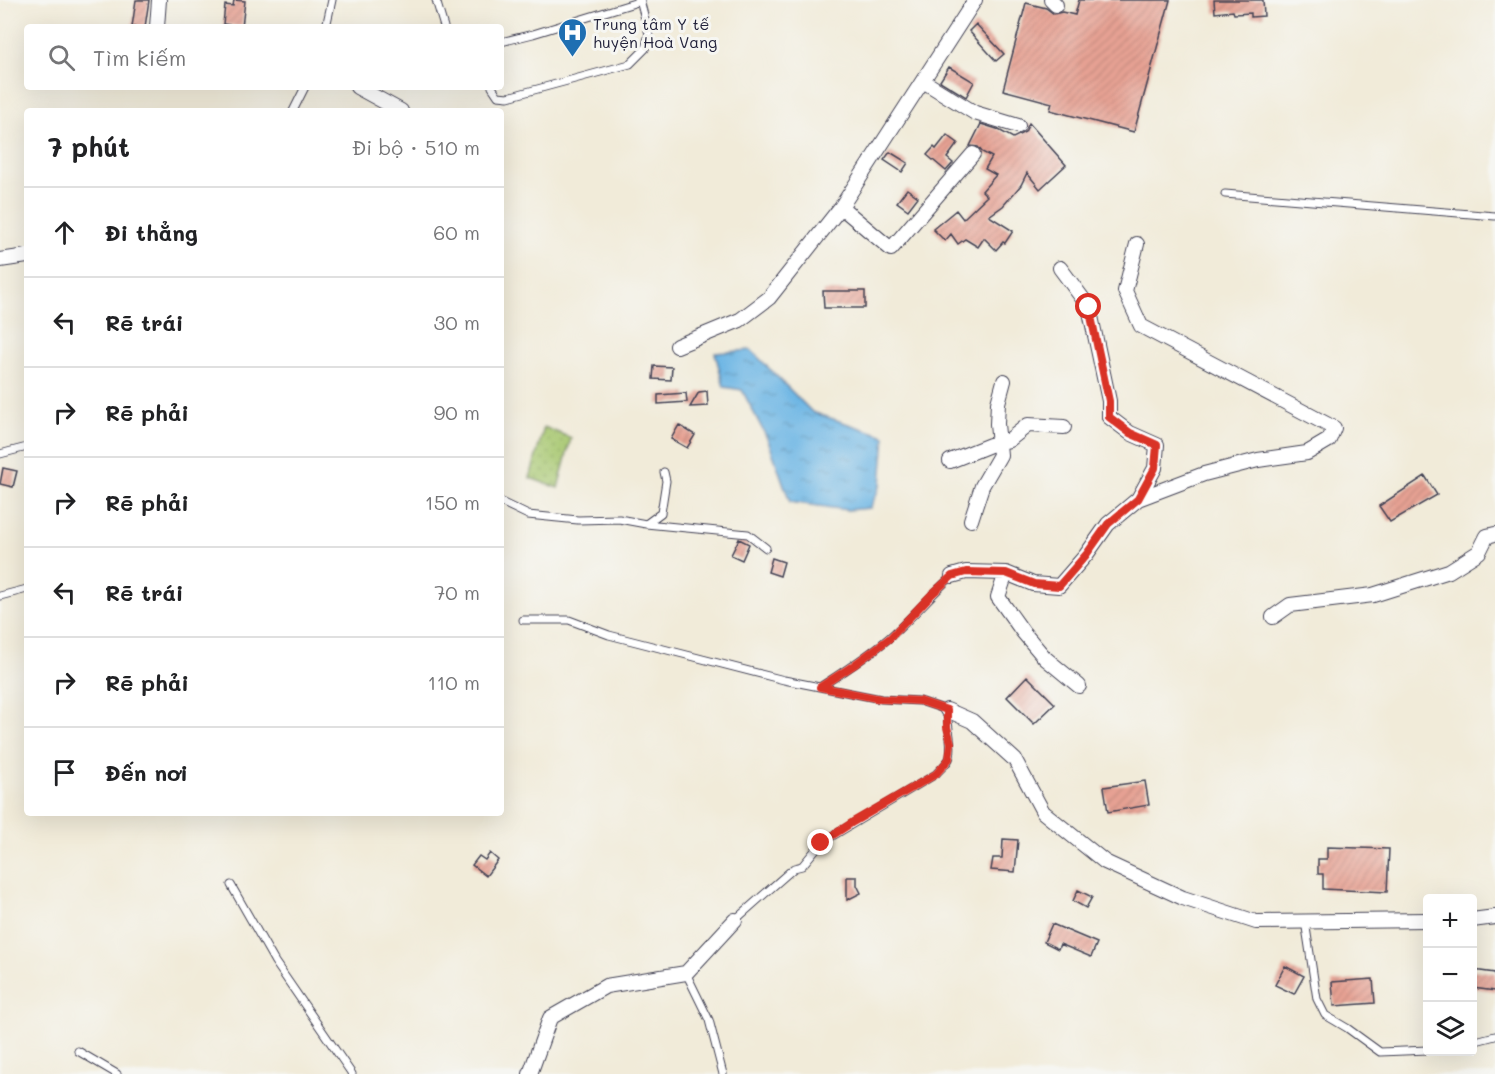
<!DOCTYPE html>
<html lang="vi">
<head>
<meta charset="utf-8">
<style>
  :root { --surface:#fff; --page:#f6f6f6; --text:#202124; --muted:#757577; --line:#e0e0e0 }
  body { margin:0; font-family:Mali,sans-serif; background:var(--page); color:var(--text) }
  .controls { position:absolute; right:18px; bottom:18px; display:grid; overflow:hidden; border-radius:6px; box-shadow:0 6px 24px #0002 }
  .controls button { width:54px; height:54px; display:grid; place-items:center; padding:0; border:0; border-bottom:2px solid var(--line); background:var(--surface); color:var(--text); font:30px sans-serif }
  .stop { position:absolute; width:18px; height:18px; margin:-14px; border:4px solid #d93025; border-radius:50%; background:#fff }
  .stop.end { background:#d93025; border-color:#fff; box-shadow:0 2px 6px #0008 }
  .list { margin:0; padding:0; list-style:none }
  h2 { display:flex; justify-content:space-between; align-items:center; height:78px; margin:0; padding:0 24px; font-size:26px }
  h2 small { font-size:20px; font-weight:400; color:var(--muted) }
  .list li { display:grid; grid-template-columns:39px 1fr auto; gap:18px; align-items:center; box-sizing:border-box; height:90px; padding:0 24px; border-top:2px solid var(--line) }
  .list b { display:block; font-size:22px; white-space:nowrap }
  .list em { font-size:20px; font-style:normal; color:var(--muted) }
  .icon { flex:none; width:33px; height:33px; fill:none; stroke:currentColor; stroke-width:2; stroke-linecap:round; stroke-linejoin:round }
  .map { position:relative; flex:none; width:1495px; height:1074px; overflow:hidden }
  .search { position:absolute; background:var(--surface); box-shadow:0 6px 24px #0002; left:24px; top:24px; width:480px; height:66px; display:flex; align-items:center; gap:15px; box-sizing:border-box; padding:0 21px; border-radius:6px; color:var(--muted); font-size:22px }
  .panel { position:absolute; background:var(--surface); box-shadow:0 6px 24px #0002; left:24px; top:108px; width:480px; height:708px; border-radius:6px }
  .map>svg:first-child { display:block }
  .park { fill:url(#park-dots); stroke:#647455; stroke-width:1.5 }
  .water { fill:url(#water-ripples); stroke:#476c90; stroke-width:1.5 }
  .building { fill:url(#building-hatch) }
  .lines { fill:none; stroke-linecap:round; stroke-linejoin:round }
  .lane-casing { stroke:#414053; stroke-width:9 }
  .street-casing { stroke:#414053; stroke-width:16 }
  .lane { stroke:#fff; stroke-width:7 }
  .street { stroke:#fff; stroke-width:14 }
  .route { stroke:#d93025; stroke-width:8 }
  .labels { text-anchor:middle; dominant-baseline:central; stroke-width:6; stroke-linejoin:round; paint-order:stroke }
  .poi-label { font-size:16px; fill:#22223b; stroke:#f6f6f2; text-anchor:start }
</style>
</head>
<body>
<div class="map">
<svg width="1495" height="1074" viewBox="0 0 1495 1074">
  <defs>
    <pattern id="park-dots" width="8" height="8" patternUnits="userSpaceOnUse" patternTransform="scale(1.5)"><rect width="8" height="8" fill="#a7c76f"/><path d="M2 2h.1M6 6h.1" fill="none" stroke="#8fab61" stroke-width="1.8" stroke-linecap="round"/></pattern>
    <pattern id="water-ripples" width="26" height="14" patternUnits="userSpaceOnUse" patternTransform="scale(1.5)"><rect width="26" height="14" fill="#6cb5e4"/><path d="M2 4q2-2 4 0t4 0M15 11q2-2 4 0t4 0" fill="none" stroke="#5893ba"/></pattern>
    <pattern id="building-hatch" width="6" height="6" patternUnits="userSpaceOnUse" patternTransform="scale(1.5)"><rect width="6" height="6" fill="#e6a193"/><path d="M-1 1l2-2M0 6l6-6M5 7l2-2" fill="none" stroke="#c58a80"/></pattern>
  </defs>
  <rect width="100%" height="100%" fill="#f6f6f2"/>
  <filter id="ink" filterUnits="userSpaceOnUse"><feTurbulence type="fractalNoise" baseFrequency=".0167" numOctaves="2"/><feDisplacementMap in="SourceGraphic" scale="12" xChannelSelector="R" yChannelSelector="G"/><feConvolveMatrix kernelMatrix="1 2 1 2 8 2 1 2 1" color-interpolation-filters="sRGB"/></filter>
  <filter id="wash" filterUnits="userSpaceOnUse"><feTurbulence type="fractalNoise" baseFrequency=".008" numOctaves="4" result="noise"/><feDisplacementMap in="SourceGraphic" scale="24" xChannelSelector="R" yChannelSelector="G"/><feGaussianBlur stdDeviation="1.35" result="paint"/><feColorMatrix in="noise" values="0 0 0 0 0 0 0 0 0 0 0 0 0 0 0 0 0 1.4 0 .05"/><feComposite in="paint" operator="in"/></filter>
  <g filter="url(#wash)">
    <rect width="100%" height="100%" fill="#f1ebd9"/>
    <path class="park" d="M544,427L571,438L558,488L530,478Z"/>
    <path class="water" d="M751,350L812,412L885,436L881,484L870,508L847,510L790,502L768,440L742,390L724,387L715,353Z"/>
    <g id="blocks">
      <path class="building" d="M136,0H149L145,27H132Z
        M234,0L245,1L242,27L223,24L225,5L233,6Z
        M1079,0H1170L1134,132L1050,110L1052,103L1003,90L1026,3L1046,8L1054,14L1062,12L1075,15Z
        M1214,0H1263L1264,16L1251,17V13L1234,14L1233,11L1215,13Z
        M976,24L1004,54L996,61L969,31Z
        M949,67L974,82L966,97L940,81Z
        M1029,123L1066,165L1040,189L1027,173L1021,185L1003,206L989,216L1013,231L1005,243L1003,242L996,250L984,238L978,247L965,239L958,244L951,234L945,241L933,229L956,210L963,219L987,196L982,191L996,175L985,169L992,157L982,152L978,147L970,146L981,124L997,129L1013,138L1025,132Z
        M947,135L958,143L947,158L953,163L946,171L927,155L934,147L936,149Z
        M890,152L908,163L902,172L884,160Z
        M907,189L918,197L908,210L897,202Z
        M823,291H865V308H824Z
        M654,366L672,367L671,380L653,379Z
        M707,391L708,406L690,407L699,392Z
        M686,393L687,402L658,404V395Z
        M679,425L695,435L687,448L671,439Z
        M3,468L17,471L13,487L0,484Z
        M1425,476L1437,495L1390,522L1379,506Z
        M739,539L749,544L742,560L731,555Z
        M772,558L784,562L780,576L768,572Z
        M1027,676L1055,704L1034,724L1007,697Z
        M1145,781L1149,805L1108,812L1104,787Z
        M1003,839L1018,840L1015,872L991,870L993,858H1002Z
        M1327,847L1389,849L1387,892L1323,889V874H1318V859H1327Z
        M490,853L498,860L486,876L472,865L479,856L485,860Z
        M847,877H857V885L861,893L847,900Z
        M1078,890L1092,897L1086,908L1073,901Z
        M1052,924L1097,943L1091,957L1060,944L1058,949L1044,942Z
        M1285,966L1304,976L1294,994L1275,985Z
        M1473,970L1495,973V991L1473,988Z
        M1373,979L1375,1003L1334,1006L1332,982Z"/>
    </g>
  </g>
  <g filter="url(#ink)">
    <use href="#blocks" fill-opacity="0" stroke="#414053" stroke-width="1.5"/>
    <g class="lines">
      <defs>
        <path id="lane" d="M436,0L444,27
          M326,27L332,0
          M501,42L533,34L641,1
          M492,87L498,96L508,97L630,64L645,49L649,34L640,0
          M293,111L305,87
          M1225,194L1495,216
          M0,454L27,447
          M501,502L528,515L578,520L619,519L646,524L748,534L766,548
          M646,524L661,513L666,481L664,472
          M0,596L27,589
          M523,620H569L609,635L784,680L881,699L920,701L947,710C947,723 954,749 949,759C947,764 940,769 936,774L821,843L802,866L794,868L735,920
          M820,687C843,672 867,657 889,638C911,619 930,596 952,576
          M231,885L275,962L352,1074
          M1305,921L1317,999L1325,1015L1347,1028L1380,1052L1428,1050
          M686,973L709,1020L723,1074
          M1472,1042L1495,1036
          M78,1051L117,1074"/>
        <path id="street" d="M1051,0L1056,5
          M157,27L159,0
          M923,81L975,113L1018,126
          M357,87L401,111
          M841,207L891,249L973,154
          M1137,244L1125,291L1141,326L1334,428L1329,440L1307,453L1258,460L1204,474L1138,499
          M0,260L27,256
          M677,346L740,320L769,298L841,207L975,0
          M950,461L990,445L1009,440L1028,425L1064,427
          M971,520L982,486L1000,455L997,424L998,403L1004,381
          M1006,573L998,597L1023,632L1045,658L1079,686
          M952,576L966,572L1006,573L1033,584L1059,586L1086,555L1108,524L1138,499L1155,468L1157,445L1130,433L1109,417V401L1089,307L1060,268
          M1273,617L1290,605L1373,595L1449,571L1479,552L1487,536L1495,534
          M947,710L972,721L1015,760L1043,812L1105,862L1183,898L1256,922L1428,920
          M1472,920L1495,917
          M530,1074L550,1018L606,986L686,973L735,920"/>
      </defs>
      <use href="#lane" class="lane-casing"/>
      <use href="#street" class="street-casing"/>
      <use href="#lane" class="lane"/>
      <use href="#street" class="street"/>
    </g>
  </g>
  <g class="lines" filter="url(#ink)">
    <path class="route" d="M821,843L853,822L936,774L949,759L951,743L947,727V710L920,701L881,699L820,687L854,665L890,638L932,594L952,576L966,572L1006,573L1034,584L1059,586L1086,555L1108,524L1138,499L1155,468L1157,445L1130,433L1109,417V401L1089,307"/>
  </g>
  <defs>
    <symbol id="hospital-pin" viewBox="-11 -11 22 30"><path d="M0 17L-7.5 6A9.5 9.5 0 1 1 7.5 6Z" fill="#1f6fb2" stroke="#f6f6f2"/><path d="M-5-5h3v3.5h4V-5h3V5h-3V1.5h-4V5h-3Z" fill="#fff"/></symbol>
  </defs>
  <g fill-rule="evenodd">
    <use href="#hospital-pin" x="556" y="16" width="33" height="45"/>
  </g>
  <g class="labels">
    <g class="poi-label">
      <text x="593" y="23">Trung tâm Y tế<tspan x="593" dy="18">huyện Hoà Vang</tspan></text>
    </g>
  </g>
</svg>
<div class="controls">
<button>+</button>
<button>−</button>
<button><svg class="icon" aria-label="layers" viewBox="0 0 24 24"><path d="M12 4l9 5-9 5-9-5zM3 14l9 5 9-5"/></svg></button>
</div>
<div class="stop" style="left:1089px;top:307px"></div>
<div class="stop end" style="left:821px;top:843px"></div>
<div class="search"><svg class="icon" aria-label="search" viewBox="0 0 24 24"><circle cx="10" cy="10" r="6"/><path d="M15 15l6 6"/></svg>Tìm kiếm</div>
<section class="panel">
<h2>7 phút<small>Đi bộ · 510 m</small></h2>
<ul class="list">
<li><svg class="icon" aria-label="ahead" viewBox="0 0 24 24"><path d="M12 20V5M6 11l6-6 6 6"/></svg><div><b>Đi thẳng</b></div><em>60 m</em></li>
<li><svg class="icon" aria-label="left" viewBox="0 0 24 24"><path d="M17 20v-9H6M10 6l-5 5 5 5"/></svg><div><b>Rẽ trái</b></div><em>30 m</em></li>
<li><svg class="icon" aria-label="right" viewBox="0 0 24 24"><path d="M7 20v-9h11M14 6l5 5-5 5"/></svg><div><b>Rẽ phải</b></div><em>90 m</em></li>
<li><svg class="icon" aria-label="right" viewBox="0 0 24 24"><path d="M7 20v-9h11M14 6l5 5-5 5"/></svg><div><b>Rẽ phải</b></div><em>150 m</em></li>
<li><svg class="icon" aria-label="left" viewBox="0 0 24 24"><path d="M17 20v-9H6M10 6l-5 5 5 5"/></svg><div><b>Rẽ trái</b></div><em>70 m</em></li>
<li><svg class="icon" aria-label="right" viewBox="0 0 24 24"><path d="M7 20v-9h11M14 6l5 5-5 5"/></svg><div><b>Rẽ phải</b></div><em>110 m</em></li>
<li><svg class="icon" aria-label="arrive" viewBox="0 0 24 24"><path d="M6 21V4h12l-3 4 3 4H6"/></svg><div><b>Đến nơi</b></div></li>
</ul>
</section>
</div>
</body>
</html>
